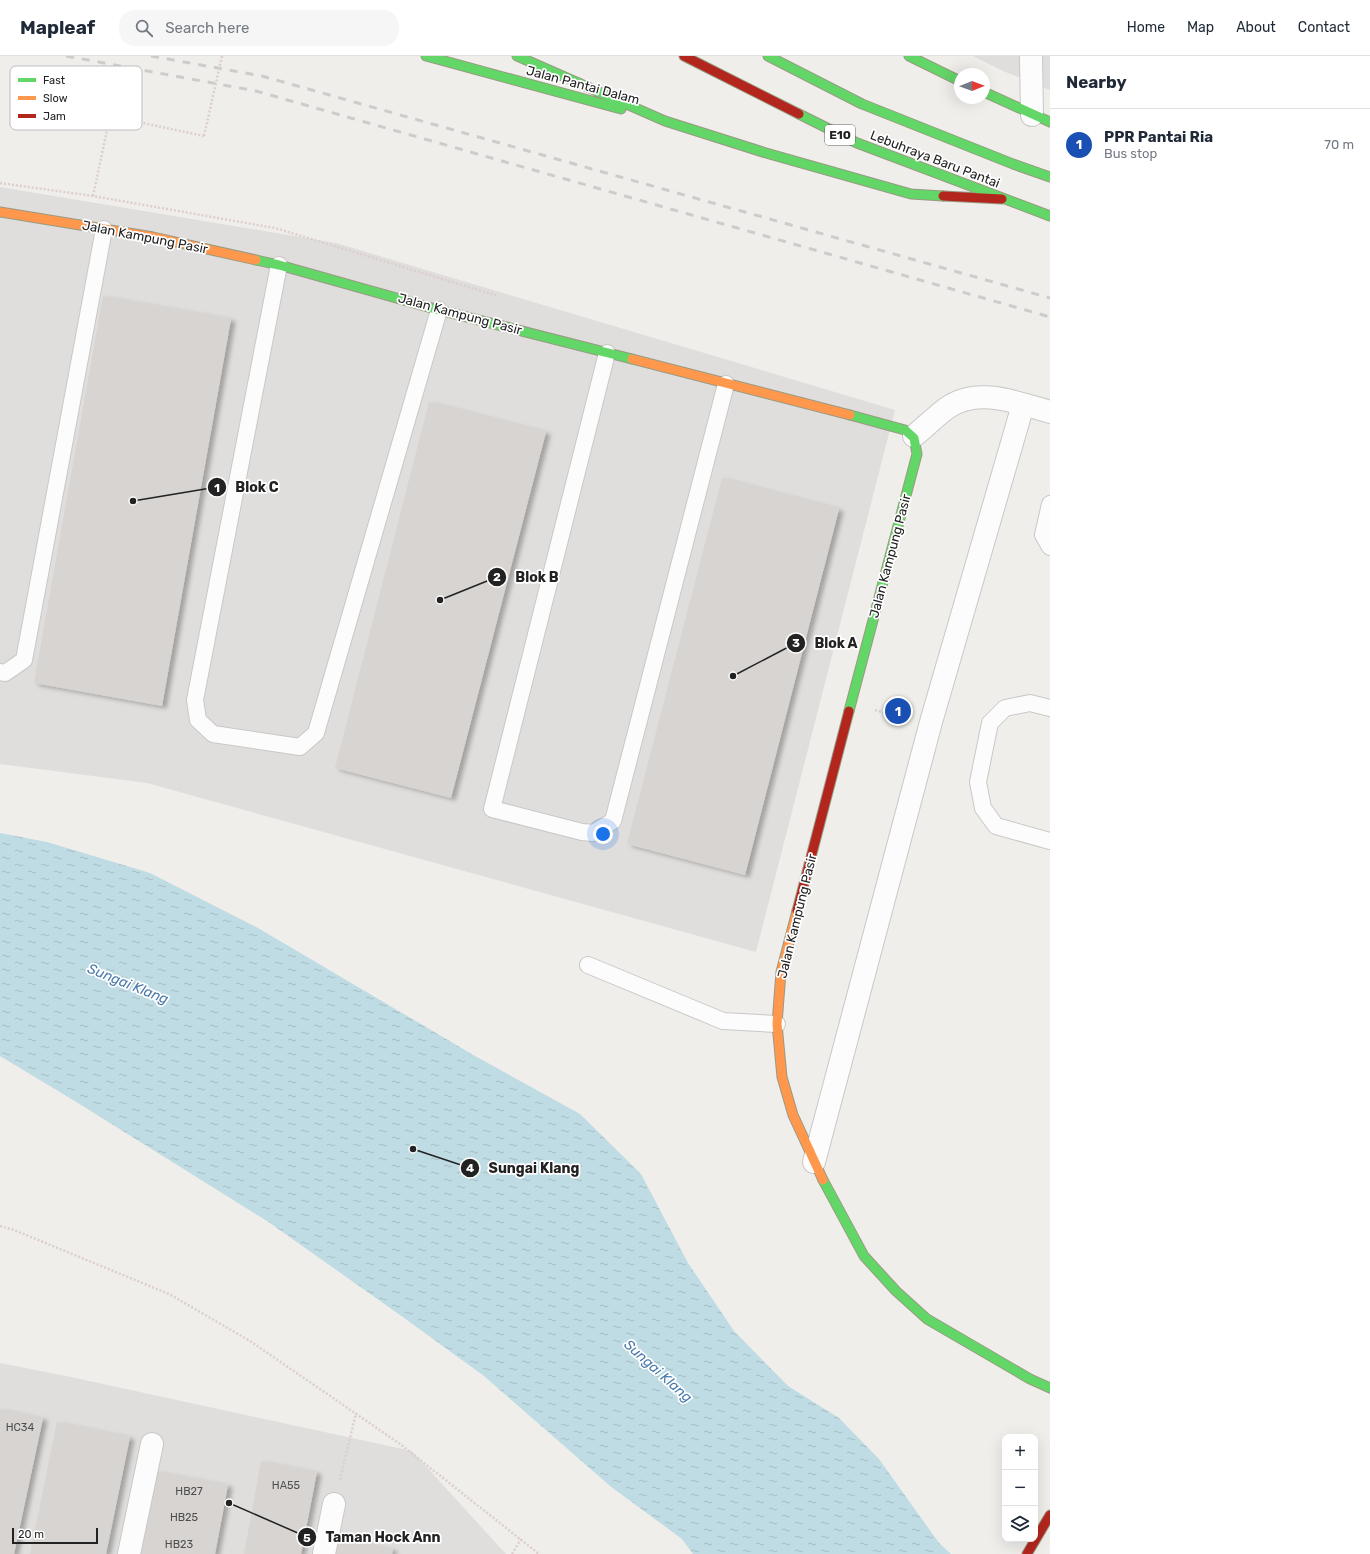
<!DOCTYPE html>
<html lang="en">
<head>
<meta charset="utf-8">
<style>
  :root { --surface:#fff; --page:#f6f6f7; --text:#1f2937; --muted:#747a83; --line:#e0e1e3; --accent:#7c3aed }
  body { margin:0; font-family:Rubik,sans-serif; background:var(--page); color:var(--text) }
  .controls { position:absolute; right:12px; bottom:12px; display:grid; overflow:hidden; border-radius:8px; box-shadow:0 4px 16px #0002 }
  .controls button { width:36px; height:36px; display:grid; place-items:center; padding:0; border:0; border-bottom:1px solid var(--line); background:var(--surface); color:var(--text); font:20px sans-serif }
  .compass { position:absolute; left:954px; top:12px; width:36px; height:36px; border-radius:50%; background:var(--surface); box-shadow:0 4px 16px #0002; rotate:89deg }
  .scale { position:absolute; left:12px; bottom:10px; width:86px; box-sizing:border-box; padding-left:4px; border:2px solid #222; border-top:0; font-size:11px; line-height:14px; white-space:nowrap; color:#222; -webkit-text-stroke:3px #fff; paint-order:stroke }
  .you { position:absolute; left:603px; top:778px; width:14px; height:14px; margin:-10px; border:3px solid #fff; border-radius:50%; background:#1a73e8; box-shadow:0 0 0 6px #1a73e833 }
  .badge { display:grid; place-items:center; width:26px; height:26px; border-radius:50%; background:var(--accent); color:#fff; font-size:13px; font-weight:700 }
  .pin { position:absolute; translate:-50% -50%; border:2px solid #fff; box-shadow:0 1px 4px #0006 }
  .list { margin:0; padding:0; list-style:none }
  h2 { display:flex; justify-content:space-between; align-items:center; height:52px; margin:0; padding:0 16px; font-size:17px }
  h2 small { font-size:13px; font-weight:400; color:var(--muted) }
  .list li { display:grid; grid-template-columns:26px 1fr auto; gap:12px; align-items:center; box-sizing:border-box; height:72px; padding:0 16px; border-top:1px solid var(--line) }
  .list b { display:block; font-size:15px; white-space:nowrap }
  .list p { margin:0; font-size:13px; white-space:nowrap; color:var(--muted) }
  .list em { font-size:13px; font-style:normal; color:var(--muted) }
  .icon { flex:none; width:22px; height:22px; fill:none; stroke:currentColor; stroke-width:2; stroke-linecap:round; stroke-linejoin:round }
  .map { position:relative; flex:none; width:1050px; height:1498px; overflow:hidden }
  header { display:flex; align-items:center; gap:24px; box-sizing:border-box; height:56px; padding:0 20px; background:var(--surface); border-bottom:1px solid var(--line) }
  header strong { font-size:19px }
  nav { display:flex; gap:22px; margin-inline-start:auto; font-size:14px }
  .search { width:280px; height:36px; background:var(--page); display:flex; align-items:center; gap:10px; box-sizing:border-box; padding:0 14px; border-radius:16px; color:var(--muted); font-size:15px }
  main { display:flex }
  aside { flex:1; background:var(--surface) }
  .map>svg:first-child { display:block }
  .residential { fill:#dfdedc }
  .water { fill:url(#water-ripples) }
  .building { fill:#d7d4d2; filter:url(#shadow) }
  .lines { fill:none; stroke-linecap:round; stroke-linejoin:round }
  .lane-casing { stroke:#c9c8c7; stroke-width:18 }
  .street-casing { stroke:#c9c8c7; stroke-width:24 }
  .fast-casing { stroke:#999a82; stroke-width:11 }
  .slow-casing { stroke:#999a82; stroke-width:11 }
  .jam-casing { stroke:#999a82; stroke-width:11 }
  .path { stroke:#dccecd; stroke-width:2.5; stroke-dasharray:2 2; stroke-linecap:butt }
  .lane { stroke:#fdfcfc; stroke-width:16 }
  .street { stroke:#fdfcfc; stroke-width:22 }
  .fast { stroke:#63d668; stroke-width:9 }
  .slow { stroke:#ff974d; stroke-width:9 }
  .jam { stroke:#b3261e; stroke-width:9 }
  .rail { stroke:#ccc; stroke-width:3; stroke-dasharray:8 8; stroke-linecap:butt }
  .path-bridge { stroke:#dccecd; stroke-width:2.5; stroke-dasharray:2 2; stroke-linecap:butt }
  .labels { text-anchor:middle; dominant-baseline:central; stroke-width:3.5; stroke-linejoin:round; paint-order:stroke }
  .number-label { font-size:11px; fill:#4f4e4e }
  .shield { fill:#fff; stroke:#646464; stroke-width:1 }
  .shield-label { font-size:12px; font-weight:bold; fill:#222 }
  .street-label { font-size:13px; fill:#222; stroke:#fff }
  .water-label { font-size:14px; font-style:italic; fill:#4a7aab; stroke:#fff }
  .key { fill:#fff; stroke:#bdbdbd; stroke-width:1 }
  .key-label { font-size:11px; fill:#222 }
  .leader { fill:none; stroke:#222; stroke-width:1.5 }
  .callout-dot { fill:#222; stroke:#fff; stroke-width:1.5 }
  .mark-label { font-size:12px; text-anchor:middle; font-weight:bold; fill:#fff }
  .callout-label { font-size:14px; text-anchor:middle; font-weight:bold; fill:#222; stroke:#fff; stroke-width:3.5; stroke-linejoin:round; paint-order:stroke }
</style>
</head>
<body>
<header>
<strong>Mapleaf</strong>
<div class="search"><svg class="icon" aria-label="search" viewBox="0 0 24 24"><circle cx="10" cy="10" r="6"/><path d="M15 15l6 6"/></svg>Search here</div>
<nav><a>Home</a><a>Map</a><a>About</a><a>Contact</a></nav>
</header>
<main>
<div class="map">
<svg width="1050" height="1498" viewBox="0 0 1050 1498">
  <defs>
    <pattern id="water-ripples" width="26" height="14" patternUnits="userSpaceOnUse"><rect width="26" height="14" fill="#bfdbe3"/><path d="M2 4q2-2 4 0t4 0M15 11q2-2 4 0t4 0" fill="none" stroke="#a4bcc2"/></pattern>
    <filter id="shadow"><feDropShadow dx="4.5" dy="2.5" stdDeviation="2" flood-color="#0004"/></filter>
  </defs>
  <rect width="100%" height="100%" fill="#f0eeeb"/>
  <path class="residential" d="M973,0H1050V34L1003,15Z
    M0,131L336,187L895,354L756,896L147,727L0,708Z
    M0,1307L71,1321L412,1395L506,1498H0Z"/>
  <path class="water" d="M0,777L47,786L150,817L258,872L475,1000L580,1058L641,1118L688,1207L734,1275L788,1330L839,1362L879,1403L939,1487L951,1498H693L682,1483L610,1430L484,1320L400,1259L267,1165L78,1047L0,1000Z"/>
  <path class="building" d="M103,240L231,263L162,650L34,627Z
    M429,346L546,376L451,742L335,712Z
    M722,422L839,453L745,819L627,788Z
    M0,1353L43,1362L14,1498H0Z
    M57,1366L130,1381L106,1498H30Z
    M261,1405L317,1416L301,1498H244Z
    M155,1415L228,1429L215,1498H138Z
    M337,1482L393,1493L392,1498H334Z"/>
  <g class="lines">
    <defs>
      <path id="lane" d="M279,209L195,644L198,664L213,678L300,691L316,677L439,254
        M607,297L492,753L582,776L593,777L613,765L726,328
        M1050,448L1043,479L1050,491
        M0,616L5,617L24,604L104,173
        M1050,652L1030,647L1005,652L990,667L978,726L983,752L996,770L1050,785
        M588,909L723,965L777,968"/>
      <path id="street" d="M1031,0L1032,59
        M914,380C925,371 935,361 947,352C978,330 1018,347 1050,356
        M814,1106L931,666L1023,349
        M129,1498L152,1388
        M324,1498L334,1448"/>
      <path id="fast" d="M426,0L621,53
        M517,0L665,65L766,97L911,138L943,140
        M768,0L862,48L1013,108L1050,121
        M909,0L960,25
        M984,36L1050,66
        M799,58L857,87L1050,160
        M256,204L279,209L439,254L632,303
        M849,655L917,398L914,382L905,374L850,359
        M823,1124L864,1200L896,1235L927,1263L1030,1323L1050,1332"/>
      <path id="slow" d="M0,156L153,181L256,204
        M632,303L850,359
        M797,855L781,916L777,968L782,1021L793,1059L823,1124"/>
      <path id="jam" d="M684,0L799,58
        M943,140L1002,143
        M797,855L849,655
        M1027,1498L1050,1459"/>
    </defs>
    <use href="#lane" class="lane-casing"/>
    <use href="#street" class="street-casing"/>
    <use href="#fast" class="fast-casing"/>
    <use href="#slow" class="slow-casing"/>
    <use href="#jam" class="jam-casing"/>
    <path class="path" d="M0,127L93,140L275,172L498,240
      M93,140L110,60L204,80
      M875,654L892,659
      M0,1170L14,1174L169,1238L250,1285L400,1388L539,1498
      M340,1424L356,1357
      M512,1498L521,1483"/>
    <use href="#lane" class="lane"/>
    <use href="#street" class="street"/>
    <use href="#fast" class="fast"/>
    <use href="#slow" class="slow"/>
    <use href="#jam" class="jam"/>
    <path class="rail" d="M66,0L256,35L1050,261
      M151,0L262,20L1050,242"/>
    <path class="path-bridge" d="M204,80L222,0"/>
  </g>
  <g class="labels">
    <g class="number-label">
      <text x="20" y="1371">HC34</text>
      <text x="286" y="1429">HA55</text>
      <text x="189" y="1435">HB27</text>
      <text x="184" y="1461">HB25</text>
      <text x="179" y="1488">HB23</text>
    </g>
    <rect class="shield" x="825" y="69" width="30" height="20" rx="3"/>
    <g class="shield-label">
      <text x="840" y="79">E10</text>
    </g>
    <g class="street-label">
      <text transform="translate(583 29) rotate(15)">Jalan Pantai Dalam</text>
      <text transform="translate(935 103) rotate(21)">Lebuhraya Baru Pantai</text>
      <text transform="translate(145 181) rotate(11)">Jalan Kampung Pasir</text>
      <text transform="translate(460 258) rotate(15)">Jalan Kampung Pasir</text>
      <text transform="translate(890 500) rotate(-75)">Jalan Kampung Pasir</text>
      <text transform="translate(797 860) rotate(-76)">Jalan Kampung Pasir</text>
    </g>
    <g class="water-label">
      <text transform="translate(128 928) rotate(22)">Sungai Klang</text>
      <text transform="translate(658 1315) rotate(42)">Sungai Klang</text>
    </g>
  </g>
  <rect x="10" y="10" width="132" height="64" rx="6" class="key"/>
  <rect x="18" y="22" width="18" height="4" fill="#63d668"/>
  <rect x="18" y="40" width="18" height="4" fill="#ff974d"/>
  <rect x="18" y="58" width="18" height="4" fill="#b3261e"/>
  <g class="key-label">
    <text x="43" y="28">Fast</text>
    <text x="43" y="46">Slow</text>
    <text x="43" y="64">Jam</text>
  </g>
  <path class="leader" d="M133 445L217 431M440 544L497 521M733 620L796 587M413 1093L470 1112M229 1447L307 1481"/>
  <g class="callout-dot">
    <circle cx="133" cy="445" r="4"/>
    <circle cx="440" cy="544" r="4"/>
    <circle cx="733" cy="620" r="4"/>
    <circle cx="413" cy="1093" r="4"/>
    <circle cx="229" cy="1447" r="4"/>
    <circle cx="217" cy="431" r="10"/>
    <circle cx="497" cy="521" r="10"/>
    <circle cx="796" cy="587" r="10"/>
    <circle cx="470" cy="1112" r="10"/>
    <circle cx="307" cy="1481" r="10"/>
  </g>
  <g class="mark-label">
    <text x="217" y="436">1</text>
    <text x="497" y="525">2</text>
    <text x="796" y="591">3</text>
    <text x="470" y="1116">4</text>
    <text x="307" y="1486">5</text>
  </g>
  <g class="callout-label">
    <text x="257" y="436">Blok C</text>
    <text x="537" y="526">Blok B</text>
    <text x="836" y="592">Blok A</text>
    <text x="534" y="1117">Sungai Klang</text>
    <text x="383" y="1486">Taman Hock Ann</text>
  </g>
</svg>
<div class="controls">
<button>+</button>
<button>−</button>
<button><svg class="icon" aria-label="layers" viewBox="0 0 24 24"><path d="M12 4l9 5-9 5-9-5zM3 14l9 5 9-5"/></svg></button>
</div>
<svg class="compass" viewBox="-18 -18 36 36"><path d="M0-13l5 13h-10z" fill="#e53935"/><path d="M0 13l5-13h-10z" fill="#747a83"/></svg>
<div class="scale">20 m</div>
<div class="you"></div>
<div class="pin badge" style="left:898px;top:655px;background:#1a4fb4">1</div>
</div>
<aside>
<h2>Nearby<small></small></h2>
<ul class="list">
<li><span class="badge" style="background:#1a4fb4">1</span><div><b>PPR Pantai Ria</b><p>Bus stop</p></div><em>70 m</em></li>
</ul>
</aside>
</main>
</body>
</html>
